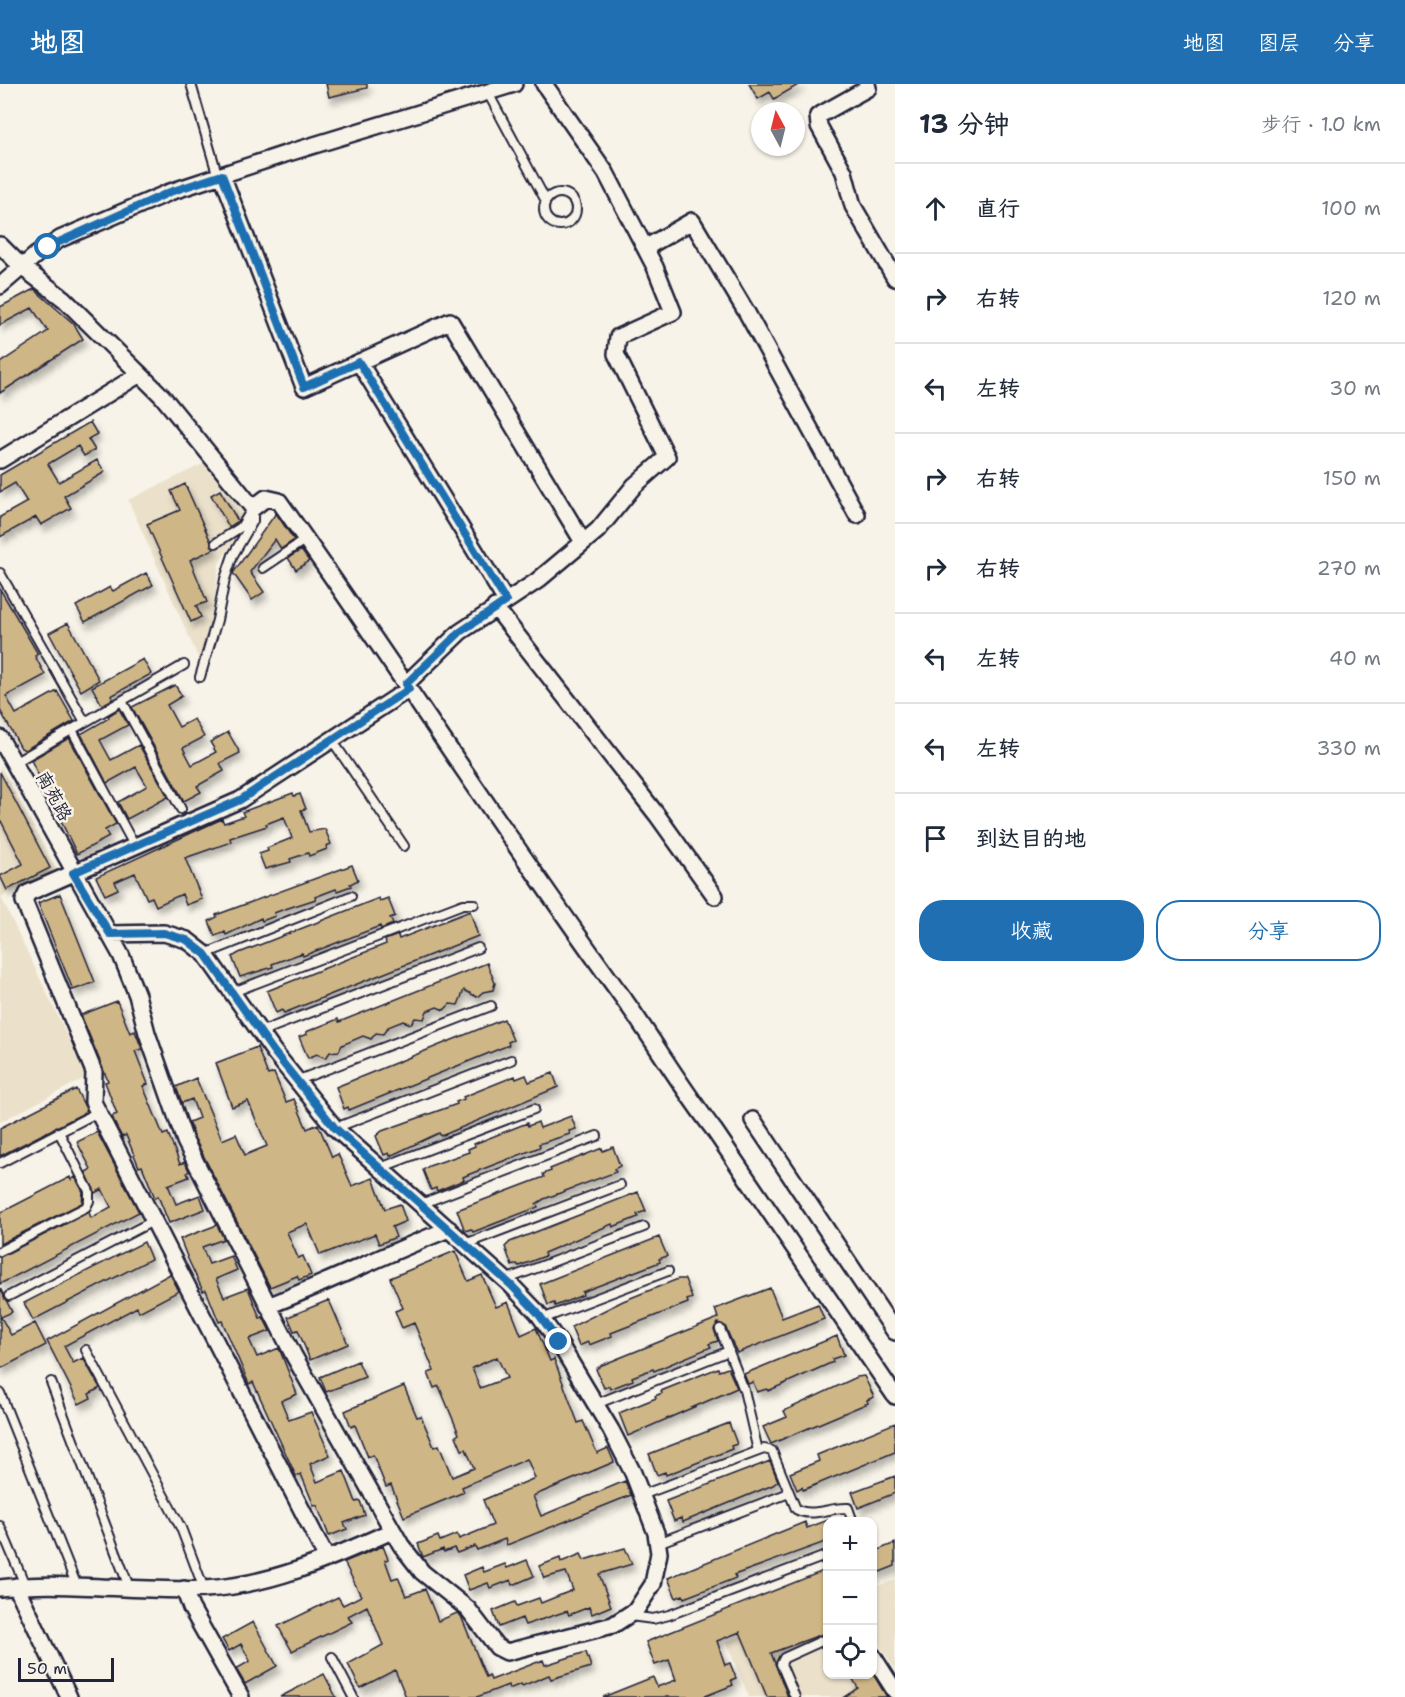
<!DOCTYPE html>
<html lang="zh">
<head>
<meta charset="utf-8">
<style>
  :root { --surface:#fff; --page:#f2f2f3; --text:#1f2937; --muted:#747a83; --line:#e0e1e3; --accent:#1f6fb2 }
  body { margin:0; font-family:"Shantell Sans","LXGW WenKai TC",sans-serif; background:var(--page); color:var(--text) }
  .controls { position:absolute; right:18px; bottom:18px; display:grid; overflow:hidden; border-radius:12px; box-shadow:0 2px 4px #0004 }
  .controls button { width:54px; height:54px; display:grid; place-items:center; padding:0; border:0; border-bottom:2px solid var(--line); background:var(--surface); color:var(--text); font:30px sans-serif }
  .compass { position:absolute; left:751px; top:18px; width:54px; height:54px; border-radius:50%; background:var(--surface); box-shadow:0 2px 4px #0004; rotate:353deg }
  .scale { position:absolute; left:18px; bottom:15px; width:96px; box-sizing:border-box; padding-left:6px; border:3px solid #22223b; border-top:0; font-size:16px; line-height:21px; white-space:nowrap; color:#22223b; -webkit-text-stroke:4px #f7f3e8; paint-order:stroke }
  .stop { position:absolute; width:18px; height:18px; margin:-14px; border:4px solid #1f6fb2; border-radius:50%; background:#fff }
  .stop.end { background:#1f6fb2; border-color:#fff; box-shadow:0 2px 6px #0008 }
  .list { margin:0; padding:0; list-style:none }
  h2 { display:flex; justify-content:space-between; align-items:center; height:78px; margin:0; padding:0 24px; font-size:26px }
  h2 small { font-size:20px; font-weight:400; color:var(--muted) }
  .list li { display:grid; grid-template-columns:39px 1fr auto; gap:18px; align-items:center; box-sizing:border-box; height:90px; padding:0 24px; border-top:2px solid var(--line) }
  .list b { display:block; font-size:22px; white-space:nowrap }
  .list em { font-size:20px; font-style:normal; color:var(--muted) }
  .actions { display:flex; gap:12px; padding:18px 24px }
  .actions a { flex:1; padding:14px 0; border:2px solid var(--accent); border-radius:24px; text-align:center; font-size:21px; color:var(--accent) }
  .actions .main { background:var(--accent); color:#fff }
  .icon { flex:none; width:33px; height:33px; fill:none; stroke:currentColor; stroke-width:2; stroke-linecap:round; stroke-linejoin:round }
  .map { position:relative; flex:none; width:895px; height:1613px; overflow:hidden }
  header { display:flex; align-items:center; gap:36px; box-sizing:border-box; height:84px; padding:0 30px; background:var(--accent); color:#fff }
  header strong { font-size:28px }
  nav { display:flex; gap:33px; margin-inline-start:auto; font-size:21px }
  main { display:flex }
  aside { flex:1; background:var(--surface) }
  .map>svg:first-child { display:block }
  .built { fill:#ebe1cb }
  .building { fill:#cfb686; stroke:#22223b; stroke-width:1.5; fill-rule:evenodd; filter:url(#shadow) }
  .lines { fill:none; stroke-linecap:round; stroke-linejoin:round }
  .lane-casing { stroke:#22223b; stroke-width:12 }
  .street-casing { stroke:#22223b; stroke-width:20 }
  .lane { stroke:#f7f3e8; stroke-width:8 }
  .street { stroke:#f7f3e8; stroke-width:15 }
  .route { stroke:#1f6fb2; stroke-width:8 }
  .labels { text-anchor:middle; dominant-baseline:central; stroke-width:5; stroke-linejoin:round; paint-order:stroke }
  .street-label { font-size:18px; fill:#22223b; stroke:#f7f3e8 }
</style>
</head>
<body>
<header>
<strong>地图</strong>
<nav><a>地图</a><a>图层</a><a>分享</a></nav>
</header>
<main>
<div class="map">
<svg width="895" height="1613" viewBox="0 0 895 1613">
  <defs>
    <filter id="shadow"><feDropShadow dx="3.5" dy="6" stdDeviation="3" flood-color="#0004"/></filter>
  </defs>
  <rect width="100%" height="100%" fill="#f7f3e8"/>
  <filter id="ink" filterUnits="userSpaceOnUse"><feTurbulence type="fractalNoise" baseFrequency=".0167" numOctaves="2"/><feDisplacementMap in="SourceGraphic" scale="12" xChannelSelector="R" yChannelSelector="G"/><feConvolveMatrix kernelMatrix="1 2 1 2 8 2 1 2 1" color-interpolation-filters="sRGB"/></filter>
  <g filter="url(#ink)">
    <path class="built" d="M207,378L248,436L219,479L211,547L198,573L128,416Z
      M0,681L56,785L1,813L87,993L0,1038Z
      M895,1496V1586L873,1551L872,1504Z
      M827,1521L828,1590H872L873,1581L890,1610L884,1613H749L726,1558Z"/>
    <path class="building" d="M326,0H367V4L329,13Z
      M749,0H800L774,15L770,8L758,15Z
      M34,205L74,240L83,255L0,309V279L48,247L32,224L0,241V223Z
      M90,338L97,350L88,355L95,366L84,372L78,362L48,380L59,398L97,376L105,388L64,412L71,424L41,441L36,433L0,453V433L27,418L15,399L0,408V391Z
      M185,400L214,465L190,476L207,518L196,522L201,533L191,538L147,440L180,426L171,407Z
      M220,406L238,437L229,443L211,411Z
      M276,429L294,456L281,465L275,455L250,488L264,508L252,516L233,489Z
      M301,466L309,477L296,486L288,474Z
      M146,489L153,501L85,538L76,522L110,503L113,507Z
      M0,505L38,570L35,572L45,591L6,612L16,630L57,607L74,637L25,666L21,664L0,626Z
      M68,539L99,596L81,607L49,549Z
      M143,575L151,590L111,612L113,615L102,621L92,603Z
      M175,601L182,612L167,621L179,643L194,635L204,653L183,664L192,681L216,668L210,658L228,648L240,669L220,679L224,687L197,702L201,708L184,717L132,623Z
      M119,625L128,641L100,656L111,676L139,661L168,713L127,735L118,718L147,702L136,683L107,699L80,648L81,650L109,634L108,632Z
      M69,654L116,740L105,746L109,753L77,770L31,676Z
      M0,688L50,784L7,806L0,792L23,780L0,735Z
      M293,709L294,712L300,710L306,725L301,726L309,748L325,745L331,760L326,762L327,765L309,772L308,769L290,775L291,778L265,785L259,770L268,767L267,764L292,754L284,733L266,740L267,742L230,754L231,758L185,774L202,815L186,821L182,810L156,822L152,813L147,815L135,789L115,798L118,805L105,811L96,793L213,739L222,735L224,739L244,732L242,728Z
      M352,781L358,796L350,800L351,802L337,807L336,805L315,813L316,815L282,826L274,829L275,832L262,837L261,834L226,851L225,848L215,852L209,837L217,833L216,831Z
      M60,810L95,898L73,906L38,819Z
      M379,814L380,817L388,814L395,832L390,834L393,840L381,845L380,842L303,872L302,869L272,880L273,883L240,893L232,873L239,869Z
      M470,827L478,852L284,929L282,926L276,929L267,907L386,860L385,856L398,851L399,855Z
      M487,879L495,899L493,906L483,908L477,913L464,906L458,921L450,920L444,926L437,923L427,927L424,935L415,934L411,940L403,937L388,943L383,950L376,949L371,955L363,952L342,961L339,967L330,968L326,974L317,970L308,974L299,953L307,950L306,948L338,935L339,938Z
      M117,917L130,949L135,947L142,965L135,967L148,1000L143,1002L163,1051L168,1049L180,1080L185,1078L189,1087L187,1089L189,1093L168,1101L176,1120L200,1111L205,1125L169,1139L158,1112L155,1114L142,1082L139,1083L126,1051L122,1053L116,1042L112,1032L117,1030L105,998L108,997L81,931Z
      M504,935L513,956L508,958L509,961L349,1026L348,1023L344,1025L336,1003Z
      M257,963L268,991L274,989L286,1018L294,1015L307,1045L318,1040L332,1073L338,1070L352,1102L373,1094L385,1125L400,1120L406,1137L392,1143L396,1153L379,1160L375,1150L320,1171L307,1140L287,1148L298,1174L303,1172L311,1191L299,1196L297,1192L270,1203L194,1053L189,1038L199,1034L192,1015L182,1019L176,1003L196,994L222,1056L236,1050L245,1071L267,1062L248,1017L232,1023L216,979Z
      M553,989L558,1003L441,1052L439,1049L390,1072L389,1069L384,1071L376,1052L382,1047L457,1020L456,1018L464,1015L463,1013L515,992L516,995L526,991L529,998Z
      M76,1005L86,1025L84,1029L0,1072V1044Z
      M571,1032L576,1045L569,1047L570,1050L539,1060L540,1063L470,1090L463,1093L464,1096L437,1107L436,1104L431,1106L423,1086L429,1082L469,1068L468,1065L475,1062L474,1060L527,1039L528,1042L538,1038L540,1044Z
      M97,1048L139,1128L0,1200V1173L89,1128L91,1134L111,1123L102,1105L95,1109L86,1088L91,1085L77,1058Z
      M613,1063L620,1082L614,1085L616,1088L544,1115L536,1120L538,1123L473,1148L471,1145L465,1147L457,1126L544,1093L543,1090L551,1087L550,1085L602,1064L603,1067Z
      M70,1093L71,1096L75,1093L83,1108L82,1119L0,1160V1129Z
      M638,1108L646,1127L637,1130L638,1133L613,1143L612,1140L544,1169L545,1172L519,1182L517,1180L512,1182L505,1163L510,1158Z
      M217,1141L224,1155L202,1163L209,1180L231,1172L237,1186L216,1195L224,1213L248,1204L260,1234L263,1233L270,1247L249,1255L257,1273L279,1264L297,1310L281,1317L289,1336L311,1328L330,1371L310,1380L317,1398L344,1387L356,1418L360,1417L365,1431L344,1439L347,1445L329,1452L317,1421L314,1422L301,1390L296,1392L253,1298L249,1300L222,1237L219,1238L206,1206L203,1207L188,1175L180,1155Z
      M659,1153L667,1172L659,1175L660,1178L582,1208L583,1211L555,1222L554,1219L548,1221L540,1200Z
      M144,1158L151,1175L33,1236L24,1219Z
      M455,1167L468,1197L482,1191L496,1223L508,1218L521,1251L536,1244L550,1277L554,1275L578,1339L583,1337L597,1369L608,1364L614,1378L533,1412L541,1432L625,1397L631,1411L507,1461L505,1455L477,1466L475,1462L457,1469L454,1464L444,1468L443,1465L423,1473L418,1460L438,1452L440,1457L457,1450L459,1455L493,1441L483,1416L535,1394L527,1375L462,1403L464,1408L404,1433L391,1401L386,1403L373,1371L368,1373L355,1341L351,1343L345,1327L404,1302L417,1333L421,1332L434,1363L439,1361L452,1393L474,1384L466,1365L462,1366L456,1352L459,1350L439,1302L434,1304L428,1289L434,1287L414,1239L402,1244L395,1227L403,1224L390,1194ZM497,1273L507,1294L480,1304L472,1284Z
      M170,1190L179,1207L139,1228L137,1223L64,1262L73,1279L83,1274L100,1304L89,1310L91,1314L79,1320L47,1257Z
      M678,1195H685L692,1214L687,1216L688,1219L611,1249L612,1252L589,1261L588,1258L579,1262L571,1243L623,1217Z
      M0,1204L12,1228L1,1233L11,1251L35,1239L46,1261L0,1285Z
      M770,1204L782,1234L818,1220L824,1235L737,1269L725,1242L718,1239L714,1245L718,1257L709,1260L711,1263L654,1287L653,1285L632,1293L633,1296L610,1305L609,1302L604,1304L596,1285L602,1281L718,1234L715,1225Z
      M329,1216L348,1260L310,1276L298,1246L294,1247L288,1233Z
      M837,1252L844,1271L832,1275L833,1278L768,1307L767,1305L757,1308L753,1298L748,1300L744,1290Z
      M358,1277L365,1293L326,1308L320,1293Z
      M718,1284L719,1287L728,1284L737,1304L628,1352L619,1329L656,1314L655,1312L662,1309L661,1307Z
      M864,1292L874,1313L867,1316L868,1319L771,1360L763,1343L787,1333L784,1327L857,1293Z
      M729,1339L737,1360L731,1362L732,1365L666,1391L665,1388L657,1391L649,1370Z
      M895,1339V1368L803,1406L802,1403L797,1406L790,1389L819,1377L817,1371Z
      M770,1377L778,1397L773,1401L683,1438L681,1434L674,1437L666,1417Z
      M895,1392V1409L858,1424L852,1408Z
      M828,1436V1457L734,1491L736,1494L684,1514L683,1511L676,1514L668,1494L805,1438L807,1444Z
      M895,1459V1482L875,1490L873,1468Z
      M383,1462L388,1475L385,1476L392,1495L398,1493L406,1512L425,1505L438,1537L457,1529L461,1532L486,1593L489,1591L491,1596L543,1576L545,1581L586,1568L591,1583L551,1595L549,1591L522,1602L521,1600L509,1605L508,1601L477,1613H406L395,1586L360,1604L348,1580L383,1561L367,1522L348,1532L352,1538L292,1567L278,1542L338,1513L343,1521L361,1512L344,1478Z
      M625,1464L632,1480L599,1490L611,1522L592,1530L589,1523L569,1531L567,1527L525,1541L522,1534L499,1543L493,1527L515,1518L517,1522L539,1514L541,1519L573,1506L566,1488L544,1494L539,1482L560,1474L561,1478L581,1470L584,1476Z
      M527,1476L534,1492L513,1501L511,1496L490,1504L488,1499L469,1506L463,1491L482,1483L484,1488L505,1480L507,1484Z
      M828,1485V1548L771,1569L788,1613H767L740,1548L717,1557L725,1581L730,1579L736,1594L731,1596L733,1601L703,1613H603L653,1593L657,1603L676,1596L669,1576L655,1581L646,1558Z
      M253,1538L277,1582L245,1600L236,1585L250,1577L241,1560L229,1567L222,1555Z
      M324,1590L336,1613H280Z
      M850,1590H873L887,1613H844L858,1604Z"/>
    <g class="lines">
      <defs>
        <path id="lane" d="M191,0L218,93
          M488,9L546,117
          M544 125a16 16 0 1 1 32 0a16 16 0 1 1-32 0Z
          M216,459L241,443L252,425
          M263,484L306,455
          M0,489L85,638
          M200,593L217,536L225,495L233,471L253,437V424
          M122,617L181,725
          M72,646L135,763
          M332,656L404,762
          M14,679L184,581
          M205,870L351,812
          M233,908L463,820H474
          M260,948L478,864
          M296,997L491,922
          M335,1044L511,976
          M0,1079L98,1028
          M380,1084L534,1025
          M421,1120L597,1052
          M465,1160L620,1101
          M0,1167L86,1123L89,1117V1107L59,1048
          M505,1196L644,1143
          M9,1212L153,1137
          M542,1235L668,1187
          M720,1245L744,1306L758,1367
          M86,1266L181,1444L204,1505
          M51,1298L129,1503
          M0,1309L76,1500
          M596,1320L729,1267
          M642,1411L764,1365L772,1367L796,1425C811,1434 830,1423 848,1424L853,1438
          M0,1442L25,1501
          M658,1459L789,1409
          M630,1532L653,1535L669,1531L828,1471
          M332,1573L353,1613
          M795,1613L781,1580L784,1574L828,1554"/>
        <path id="street" d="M867,0L868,4L818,32L819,42L844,88L853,122L895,194
          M222,91L304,303L450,237L583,458
          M0,161L22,183L64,215L162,312L253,424L266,414L279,417C395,581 503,749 621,911C653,955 680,1002 714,1046L895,1312
          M645,164L692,137L747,229L857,431
          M0,202L36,171L60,155L170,108L285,70L514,0
          M359,278L506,517
          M0,376L140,290
          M495,523L657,731L715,812
          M406,600L460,548L537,497L598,446L634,402L667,373L616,270L618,253L673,228L655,183L606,89L544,0
          M0,654L121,871L137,911L147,949L185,1057L294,1272L401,1461L422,1488L468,1525L497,1563L507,1568L613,1541L636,1526L653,1500L659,1469L656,1449L633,1389L611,1346L559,1259L537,1228L511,1201L335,1044L274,968L205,870L187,856L164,849L109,850
          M753,1036L895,1248
          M268,1222C329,1198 388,1169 449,1145
          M327,1475L93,1018L94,988L24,817L28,809L240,716L409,605
          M16,1502L69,1613
          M0,1504C69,1496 137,1509 205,1505C273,1501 331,1474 392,1447
          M184,1505L191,1524L241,1613
          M872,1571L895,1607"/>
      </defs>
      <use href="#lane" class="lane-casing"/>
      <use href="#street" class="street-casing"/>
      <use href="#lane" class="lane"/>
      <use href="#street" class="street"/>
    </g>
  </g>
  <g class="lines" filter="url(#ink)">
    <path class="route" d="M48,163L170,108L222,91L304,303L359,278L506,517L460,548L406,600L409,605L240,716L73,789L110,850L164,849L187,856L205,870L274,968L335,1044L511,1201L537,1228L559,1258"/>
  </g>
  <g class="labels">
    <g class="street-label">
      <text transform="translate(54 712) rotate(61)">南苑路</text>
    </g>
  </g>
</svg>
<div class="controls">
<button>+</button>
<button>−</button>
<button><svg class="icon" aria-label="locate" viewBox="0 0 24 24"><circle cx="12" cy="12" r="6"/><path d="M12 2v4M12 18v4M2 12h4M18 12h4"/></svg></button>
</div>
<svg class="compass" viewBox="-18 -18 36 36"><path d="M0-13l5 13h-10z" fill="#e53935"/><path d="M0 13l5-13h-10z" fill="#747a83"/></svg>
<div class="scale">50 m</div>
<div class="stop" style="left:48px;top:163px"></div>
<div class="stop end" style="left:559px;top:1258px"></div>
</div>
<aside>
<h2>13 分钟<small>步行 · 1.0 km</small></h2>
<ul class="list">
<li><svg class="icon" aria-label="ahead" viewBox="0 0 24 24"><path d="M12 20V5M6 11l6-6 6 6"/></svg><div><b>直行</b></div><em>100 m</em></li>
<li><svg class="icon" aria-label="right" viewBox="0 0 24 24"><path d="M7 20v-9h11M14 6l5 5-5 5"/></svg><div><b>右转</b></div><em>120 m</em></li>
<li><svg class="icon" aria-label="left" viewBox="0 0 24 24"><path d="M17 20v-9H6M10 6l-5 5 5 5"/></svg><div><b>左转</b></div><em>30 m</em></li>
<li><svg class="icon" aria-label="right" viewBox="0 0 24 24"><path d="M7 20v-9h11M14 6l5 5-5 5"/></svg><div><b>右转</b></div><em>150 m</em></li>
<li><svg class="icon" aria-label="right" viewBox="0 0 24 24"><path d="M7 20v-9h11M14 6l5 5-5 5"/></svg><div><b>右转</b></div><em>270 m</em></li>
<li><svg class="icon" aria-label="left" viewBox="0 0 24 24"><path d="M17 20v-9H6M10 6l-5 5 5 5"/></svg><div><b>左转</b></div><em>40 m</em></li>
<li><svg class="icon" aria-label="left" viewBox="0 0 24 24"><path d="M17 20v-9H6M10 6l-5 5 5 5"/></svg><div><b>左转</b></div><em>330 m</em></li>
<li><svg class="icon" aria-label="arrive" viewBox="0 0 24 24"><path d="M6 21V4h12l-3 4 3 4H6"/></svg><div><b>到达目的地</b></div></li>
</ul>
<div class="actions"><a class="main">收藏</a><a>分享</a></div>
</aside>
</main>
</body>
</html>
